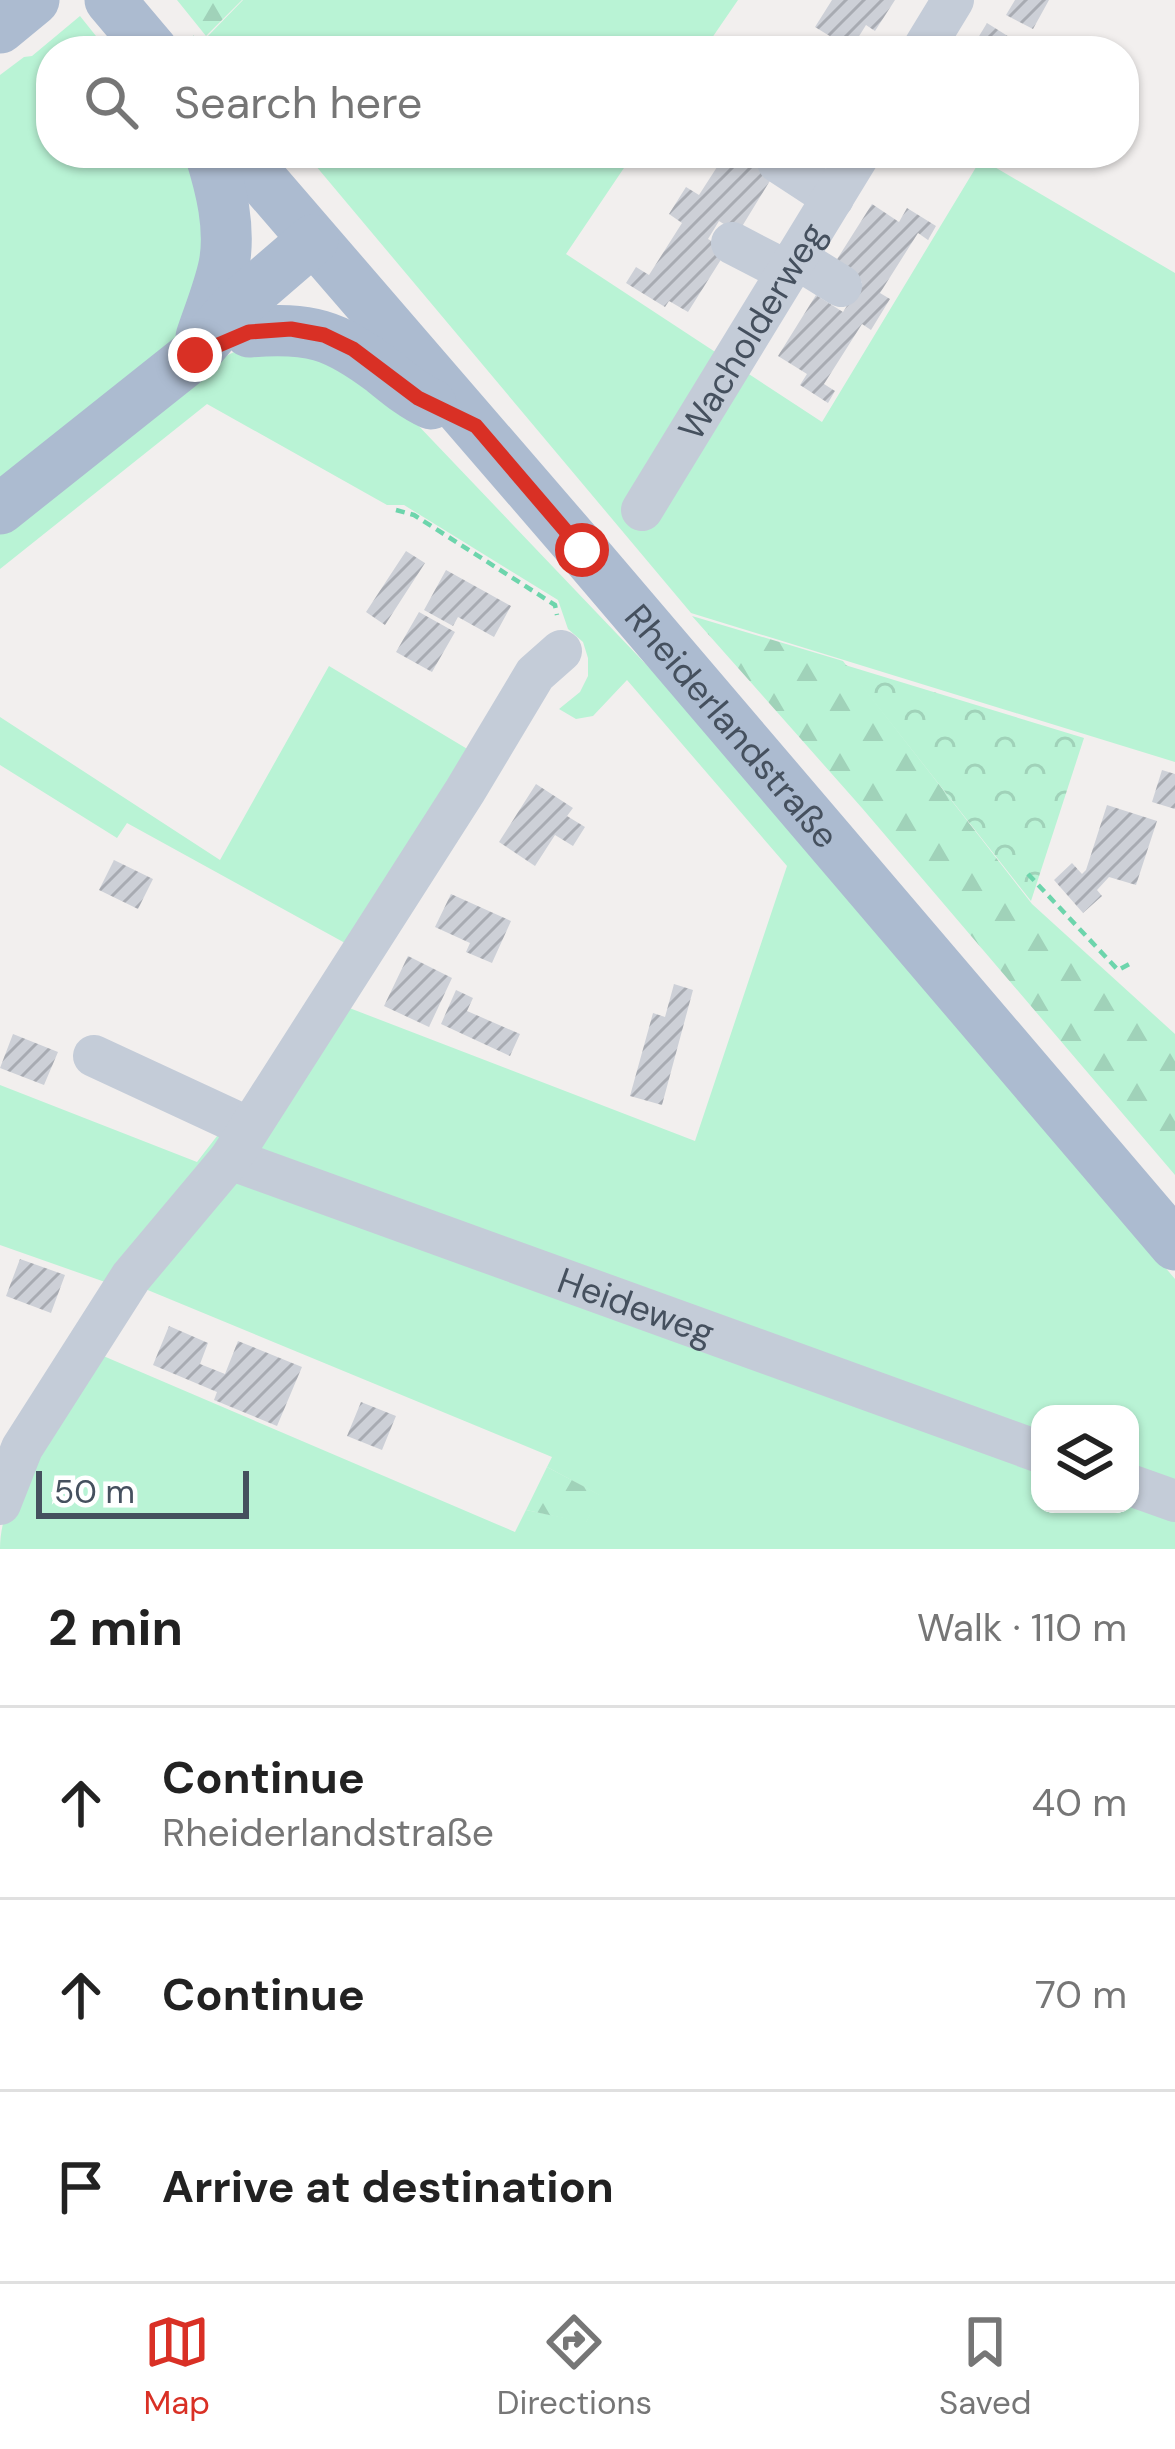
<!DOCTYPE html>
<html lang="en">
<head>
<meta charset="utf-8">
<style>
  :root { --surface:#fff; --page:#f2f2f2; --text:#222; --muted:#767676; --line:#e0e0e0; --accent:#d93025 }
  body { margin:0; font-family:"DM Sans",sans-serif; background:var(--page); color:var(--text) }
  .controls { position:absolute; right:36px; bottom:36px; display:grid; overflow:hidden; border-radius:24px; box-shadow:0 3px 9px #0004 }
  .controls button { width:108px; height:108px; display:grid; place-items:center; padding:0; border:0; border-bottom:3px solid var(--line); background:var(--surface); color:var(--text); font:60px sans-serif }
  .scale { position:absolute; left:36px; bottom:30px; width:213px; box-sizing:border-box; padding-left:12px; border:6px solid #45505e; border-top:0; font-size:33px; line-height:42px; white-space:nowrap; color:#45505e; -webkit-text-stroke:9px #fff; paint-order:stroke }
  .stop { position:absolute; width:36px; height:36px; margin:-27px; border:9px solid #d93025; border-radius:50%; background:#fff }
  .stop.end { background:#d93025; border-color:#fff; box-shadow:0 3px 12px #0008 }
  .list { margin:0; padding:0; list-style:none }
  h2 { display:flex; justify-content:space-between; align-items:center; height:156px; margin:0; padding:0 48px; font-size:51px }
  h2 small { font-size:39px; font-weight:400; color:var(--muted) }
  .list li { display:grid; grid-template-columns:78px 1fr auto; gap:36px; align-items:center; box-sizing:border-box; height:192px; padding:0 48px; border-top:3px solid var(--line) }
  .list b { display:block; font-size:45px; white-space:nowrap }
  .list p { margin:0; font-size:39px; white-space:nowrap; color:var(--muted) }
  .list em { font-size:39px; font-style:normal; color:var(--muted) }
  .icon { flex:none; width:66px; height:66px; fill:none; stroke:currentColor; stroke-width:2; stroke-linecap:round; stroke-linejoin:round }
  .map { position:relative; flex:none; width:1175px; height:1549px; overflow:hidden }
  .search { position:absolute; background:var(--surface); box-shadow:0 3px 9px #0004; left:36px; right:36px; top:36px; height:132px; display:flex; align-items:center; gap:30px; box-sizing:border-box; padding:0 42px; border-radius:48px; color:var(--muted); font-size:45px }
  .sheet { height:732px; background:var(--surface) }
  nav { display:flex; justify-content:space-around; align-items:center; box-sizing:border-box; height:168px; border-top:3px solid var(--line); background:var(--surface); font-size:33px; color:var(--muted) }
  nav a { display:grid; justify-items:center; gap:6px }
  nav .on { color:var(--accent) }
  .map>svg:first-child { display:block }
  .grass { fill:#b9f3d5 }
  .forest { fill:url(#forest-firs) }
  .park { fill:url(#park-crowns) }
  .building { fill:url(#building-hatch) }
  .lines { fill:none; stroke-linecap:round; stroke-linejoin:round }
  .path { stroke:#6dd5ac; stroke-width:4.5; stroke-dasharray:9 6; stroke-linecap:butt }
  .minor { stroke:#c4ccd8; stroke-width:42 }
  .major { stroke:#acbbd0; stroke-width:51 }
  .route { stroke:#d93025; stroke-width:15 }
  .labels { text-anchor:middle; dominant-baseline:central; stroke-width:9; stroke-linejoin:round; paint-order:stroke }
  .street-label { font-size:36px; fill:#45505e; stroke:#fff }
</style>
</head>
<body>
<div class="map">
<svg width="1175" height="1549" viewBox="0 0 1175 1549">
  <defs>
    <pattern id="forest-firs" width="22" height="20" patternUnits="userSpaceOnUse" patternTransform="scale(3)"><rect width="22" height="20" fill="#b9f3d5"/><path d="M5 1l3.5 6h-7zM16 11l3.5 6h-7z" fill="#a0d2b9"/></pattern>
    <pattern id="park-crowns" width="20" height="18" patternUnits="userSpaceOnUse" patternTransform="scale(3)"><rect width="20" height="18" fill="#b9f3d5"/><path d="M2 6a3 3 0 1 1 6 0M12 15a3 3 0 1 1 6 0" fill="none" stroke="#a0d2b9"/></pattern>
    <pattern id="building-hatch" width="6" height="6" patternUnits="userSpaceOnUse" patternTransform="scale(3)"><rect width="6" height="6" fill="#cdd0d7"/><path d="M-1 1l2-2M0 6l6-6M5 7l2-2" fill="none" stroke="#a8abb2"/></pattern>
  </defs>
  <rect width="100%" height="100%" fill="#f2efee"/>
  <path class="grass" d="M243,0H738L703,51H219L207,37Z
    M80,16L108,51H51V153H184L209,208L194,310L171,344L0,481V75L24,57L32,56Z
    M305,153H634L566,254L822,422L981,159L1175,273V762L691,613Z
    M252,343L351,355L701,722L1175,1279V1491L1130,1475V1414H1040V1443L257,1150L339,1004L695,1141L787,866L627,680L593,716L576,719L559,709L580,692L588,676V658L583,642L568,629L558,600L404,505H387L207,404L0,569V528L214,362Z
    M329,666L469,750L345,943L127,823L117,838L0,765V717L220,860Z
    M0,1085L197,1162L224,1127L237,1135L105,1282L0,1245Z
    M230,1174L1040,1462V1504H1130L1175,1511V1549H0C0,1483 65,1409 101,1355L515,1532L526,1510L586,1522L599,1495L547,1467L552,1457L138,1286Z"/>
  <path class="forest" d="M177,0H242L206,36Z
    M692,616L843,661L1032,904L1175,1034V1175L862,808Z
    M547,1467L600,1495L586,1523L526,1510Z"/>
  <path class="park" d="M845,665L1084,738L1031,901Z"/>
  <path class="building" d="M832,0H895L875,31L866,25L851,49L815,27Z
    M1015,0H1049L1033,29L1006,15Z
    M987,23L1027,48L1026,51H970Z
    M726,153H748L776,171L738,233L719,221L708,239L727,250L688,312L669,301L665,307L626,283L636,267L649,275L682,223L669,214L686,187L699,195Z
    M872,204L899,222L907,208L936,226L928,240L918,233L880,293L890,299L871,330L862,324L824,384L835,391L828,403L800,385L807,374L778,356L816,295L843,312L862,282L834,264Z
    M406,551L425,563L385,625L366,612Z
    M446,570L511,606L494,637L458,617L453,626L424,610Z
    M419,612L455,632L432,672L396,652Z
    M1162,770L1175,774V809L1152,802Z
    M536,784L573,808L567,816L585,827L573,846L555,835L535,866L499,842Z
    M1107,805L1157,821L1136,885L1109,877L1097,890L1102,896L1083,913L1054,880L1072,863L1082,874L1086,870Z
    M114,860L153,879L138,909L99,890Z
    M451,894L511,921L492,963L466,952L470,943L435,927Z
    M408,956L452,978L429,1027L384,1006Z
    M674,984L693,990L662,1105L630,1096L653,1013L665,1017Z
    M456,990L473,998L467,1011L520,1034L510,1056L441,1024Z
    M13,1034L58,1052L44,1085L0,1068Z
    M20,1259L65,1275L51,1313L6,1296Z
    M169,1326L208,1343L200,1364L225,1374L238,1341L302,1367L277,1426L214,1400L217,1392L153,1365Z
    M361,1402L396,1416L382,1450L347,1436Z"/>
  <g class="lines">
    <path class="path" d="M192,37L203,51
      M396,510L414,515L555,605L557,615
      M1028,874L1118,970L1133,962"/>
    <g class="minor">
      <path d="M922,51L953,0"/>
      <path d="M778,162L833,198"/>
      <path d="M732,243L788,272"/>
      <path d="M796,258L841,286"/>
      <path id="s1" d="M642,510L860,153"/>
      <path d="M94,1056L249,1128"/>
      <path id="s2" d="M230,1159L1040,1452"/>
      <path d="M1130,1485L1175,1501"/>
      <path d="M0,1504L22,1448L131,1277L230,1159L465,791L535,674L561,651"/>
    </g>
    <g class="major">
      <path d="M110,0L153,51"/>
      <path d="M0,28L34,0"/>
      <path id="s3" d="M239,153L582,550L1175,1245"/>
      <path d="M249,332C310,327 334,334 383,371C398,383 413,396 431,404"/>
      <path d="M201,337C209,313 219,289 224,265C231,228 221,188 210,153"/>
      <path d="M0,509L195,354L233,309L313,240"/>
    </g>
  </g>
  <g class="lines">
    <path class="route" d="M195,355L249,332L291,329L324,335L353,349L418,398L476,426L582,550"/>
  </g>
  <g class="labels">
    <g class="street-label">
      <text stroke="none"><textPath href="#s1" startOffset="210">Wacholderweg</textPath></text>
      <text stroke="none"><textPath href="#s3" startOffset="756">Rheiderlandstraße</textPath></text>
      <text stroke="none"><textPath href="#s2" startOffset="432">Heideweg</textPath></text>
    </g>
  </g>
</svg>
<div class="controls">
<button><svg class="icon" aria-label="layers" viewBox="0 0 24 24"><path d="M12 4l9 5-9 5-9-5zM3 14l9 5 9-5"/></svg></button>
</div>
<div class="scale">50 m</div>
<div class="stop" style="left:582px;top:550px"></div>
<div class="stop end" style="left:195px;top:355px"></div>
<div class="search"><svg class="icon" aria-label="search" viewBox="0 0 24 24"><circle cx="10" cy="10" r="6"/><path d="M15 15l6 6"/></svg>Search here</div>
</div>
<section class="sheet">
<h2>2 min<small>Walk · 110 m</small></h2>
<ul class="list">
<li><svg class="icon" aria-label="ahead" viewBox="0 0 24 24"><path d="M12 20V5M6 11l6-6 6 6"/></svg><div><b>Continue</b><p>Rheiderlandstraße</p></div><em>40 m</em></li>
<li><svg class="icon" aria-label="ahead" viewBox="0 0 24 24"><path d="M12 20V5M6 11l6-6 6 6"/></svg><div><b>Continue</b></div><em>70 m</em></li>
<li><svg class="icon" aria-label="arrive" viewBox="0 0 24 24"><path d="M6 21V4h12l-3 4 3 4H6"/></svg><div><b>Arrive at destination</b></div></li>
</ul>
</section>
<nav>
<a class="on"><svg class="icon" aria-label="map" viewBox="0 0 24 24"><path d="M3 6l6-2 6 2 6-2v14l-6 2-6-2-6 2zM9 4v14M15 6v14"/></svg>Map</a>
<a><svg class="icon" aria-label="directions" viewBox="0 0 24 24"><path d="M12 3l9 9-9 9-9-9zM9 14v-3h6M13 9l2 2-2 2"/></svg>Directions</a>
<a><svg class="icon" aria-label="saved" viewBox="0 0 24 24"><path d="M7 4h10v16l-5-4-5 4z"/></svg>Saved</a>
</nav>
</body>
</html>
